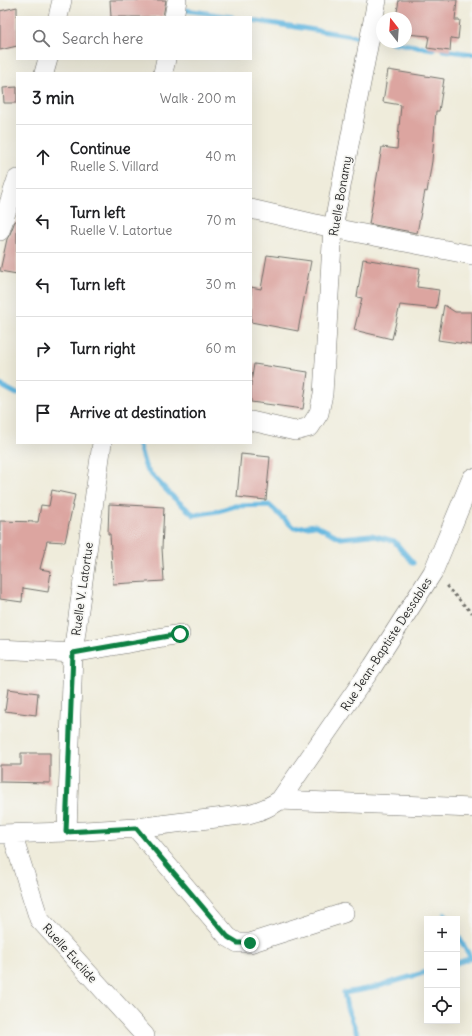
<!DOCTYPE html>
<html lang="en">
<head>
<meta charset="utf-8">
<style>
  :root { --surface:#fff; --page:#f6f6f6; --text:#202124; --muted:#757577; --line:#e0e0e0 }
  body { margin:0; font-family:Delius,sans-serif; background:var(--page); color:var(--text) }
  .controls { position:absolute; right:12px; bottom:12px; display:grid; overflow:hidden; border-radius:0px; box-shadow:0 4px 16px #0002 }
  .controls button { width:36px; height:36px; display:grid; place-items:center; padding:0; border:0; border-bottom:1px solid var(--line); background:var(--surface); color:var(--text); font:20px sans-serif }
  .compass { position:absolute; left:376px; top:12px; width:36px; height:36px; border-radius:50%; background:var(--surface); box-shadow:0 4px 16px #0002; rotate:343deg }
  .stop { position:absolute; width:12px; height:12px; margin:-9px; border:3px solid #0b8043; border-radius:50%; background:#fff }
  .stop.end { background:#0b8043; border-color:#fff; box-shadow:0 1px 4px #0008 }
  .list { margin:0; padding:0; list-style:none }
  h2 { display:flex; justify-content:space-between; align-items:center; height:52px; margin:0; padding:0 16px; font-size:17px }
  h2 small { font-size:13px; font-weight:400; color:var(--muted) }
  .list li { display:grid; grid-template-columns:26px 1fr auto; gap:12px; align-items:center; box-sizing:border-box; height:64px; padding:0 16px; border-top:1px solid var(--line) }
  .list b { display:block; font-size:15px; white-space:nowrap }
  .list p { margin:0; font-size:13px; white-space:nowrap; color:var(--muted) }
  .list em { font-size:13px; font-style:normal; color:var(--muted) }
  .icon { flex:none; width:22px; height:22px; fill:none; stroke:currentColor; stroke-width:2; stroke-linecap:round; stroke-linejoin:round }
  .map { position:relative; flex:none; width:472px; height:1036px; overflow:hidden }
  .search { position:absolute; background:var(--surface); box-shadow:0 4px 16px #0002; left:16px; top:16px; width:236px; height:44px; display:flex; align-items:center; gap:10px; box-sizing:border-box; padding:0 14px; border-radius:0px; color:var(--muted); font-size:15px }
  .panel { position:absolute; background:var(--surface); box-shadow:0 4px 16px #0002; left:16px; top:72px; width:236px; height:372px; border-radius:0px }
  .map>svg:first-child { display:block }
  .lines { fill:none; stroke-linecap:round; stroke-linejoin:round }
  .stream { stroke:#64b7e0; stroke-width:5 }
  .building { fill:#dca5a0 }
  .minor-casing { stroke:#706f69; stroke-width:20 }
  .path { stroke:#706f69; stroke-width:2.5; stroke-dasharray:3 3; stroke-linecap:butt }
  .minor { stroke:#fff; stroke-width:19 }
  .route { stroke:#0b8043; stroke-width:5 }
  .labels { text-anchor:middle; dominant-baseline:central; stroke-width:3.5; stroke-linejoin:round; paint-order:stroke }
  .street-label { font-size:12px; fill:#2b2b2b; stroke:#f6f6f2 }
</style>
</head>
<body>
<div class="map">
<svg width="472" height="1036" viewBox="0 0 472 1036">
  <rect width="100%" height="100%" fill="#f6f6f2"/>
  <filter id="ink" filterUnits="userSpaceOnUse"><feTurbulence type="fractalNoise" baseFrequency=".025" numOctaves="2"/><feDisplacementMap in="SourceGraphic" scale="8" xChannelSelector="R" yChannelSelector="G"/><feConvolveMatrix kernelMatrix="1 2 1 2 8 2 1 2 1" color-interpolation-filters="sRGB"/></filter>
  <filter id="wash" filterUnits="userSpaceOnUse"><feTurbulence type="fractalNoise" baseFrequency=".012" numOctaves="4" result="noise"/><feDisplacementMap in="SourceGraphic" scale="16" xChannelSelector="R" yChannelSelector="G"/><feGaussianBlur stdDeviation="0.9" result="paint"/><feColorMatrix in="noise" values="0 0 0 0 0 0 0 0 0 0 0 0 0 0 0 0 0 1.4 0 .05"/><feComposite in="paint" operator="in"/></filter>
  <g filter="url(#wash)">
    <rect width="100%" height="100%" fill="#efecdb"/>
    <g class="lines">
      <path class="stream" d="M179,9L232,17
        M251,20L365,38
        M391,42L433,49
        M443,50L472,54
        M0,385L17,394
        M138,443L146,469L173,497L194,515L218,511L235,506L269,505L294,528L315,525L341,538L371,535L394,541L413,563
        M445,914L448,919
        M457,934L471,958L457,963
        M358,1036L347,1008L344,993L372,988L427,972"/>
    </g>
    <g id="blocks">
      <path class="building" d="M110,0H166L163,17H111Z
        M399,0H457L455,20H460L458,39L451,38L450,51L427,48L429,36L406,34V18H396Z
        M17,7V46L0,50V11Z
        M388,70L444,79L439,111H436L432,161L427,192L425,191L417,233L369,224L382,147L397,149L401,105L383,102Z
        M17,87V103H4L3,88Z
        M15,221H17V274L0,271L7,239L10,234Z
        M267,255L311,261L298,331L251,322V287L261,289Z
        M363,259L420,268L417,287L439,290L436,309L400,305L392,339L354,330L362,298L357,297Z
        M444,305L455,312H472V345L438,340Z
        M254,364L308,372L303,409L251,402V383Z
        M241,454L270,457L266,500L237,497Z
        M52,490L75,495L65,542L47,541L40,569L51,571L48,592L23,588L22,602L0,599V521L38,522L41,505L49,506Z
        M109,504L164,507L162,548L164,581L113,584L110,534H108Z
        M8,689L38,693L36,715L5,711Z
        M21,753H50V783L0,782V765H21Z"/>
    </g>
  </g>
  <g filter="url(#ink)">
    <use href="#blocks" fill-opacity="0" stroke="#706f69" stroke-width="1"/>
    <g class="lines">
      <defs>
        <path id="minor" d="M58,17L62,0
          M174,17L177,0
          M44,73L48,59
          M163,73L166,59
          M251,209L333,228L472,255
          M0,231L17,179
          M251,421L295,431L310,427L319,413L323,394L333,228L377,0
          M0,649L73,653L180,634
          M280,800L472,808
          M136,828L228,937L238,943H250L344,913
          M67,832L73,653L102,443
          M0,834L67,832L136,828L248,814C261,811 270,807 280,800L373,666L433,572L472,478
          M12,834L39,919L145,1036"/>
      </defs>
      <use href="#minor" class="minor-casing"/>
      <path class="path" d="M446,586L472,613"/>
      <use href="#minor" class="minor"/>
    </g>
  </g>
  <g class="lines" filter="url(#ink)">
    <path class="route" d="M180,634L73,653L66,832L136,828L228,937L238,943H250"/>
  </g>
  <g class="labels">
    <g class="street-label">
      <text transform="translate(340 196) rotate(-80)">Ruelle Bonamy</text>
      <text transform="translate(82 589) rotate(-82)">Ruelle V. Latortue</text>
      <text transform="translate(386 644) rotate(-57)">Rue Jean-Baptiste Dessables</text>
      <text transform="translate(70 953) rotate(48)">Ruelle Euclide</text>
    </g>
  </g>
</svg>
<div class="controls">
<button>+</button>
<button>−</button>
<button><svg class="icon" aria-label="locate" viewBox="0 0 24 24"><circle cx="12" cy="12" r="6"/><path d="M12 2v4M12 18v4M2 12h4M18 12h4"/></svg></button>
</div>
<svg class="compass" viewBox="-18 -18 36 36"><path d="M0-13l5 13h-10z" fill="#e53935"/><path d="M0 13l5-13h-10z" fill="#757577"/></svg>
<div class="stop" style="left:180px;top:634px"></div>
<div class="stop end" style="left:250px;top:943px"></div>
<div class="search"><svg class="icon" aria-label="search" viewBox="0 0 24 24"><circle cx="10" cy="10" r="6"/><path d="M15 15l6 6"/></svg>Search here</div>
<section class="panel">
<h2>3 min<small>Walk · 200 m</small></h2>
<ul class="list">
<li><svg class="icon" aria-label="ahead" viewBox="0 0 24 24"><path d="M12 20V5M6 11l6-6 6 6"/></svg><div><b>Continue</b><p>Ruelle S. Villard</p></div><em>40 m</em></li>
<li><svg class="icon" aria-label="left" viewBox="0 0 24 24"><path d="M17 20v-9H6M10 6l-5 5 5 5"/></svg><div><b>Turn left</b><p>Ruelle V. Latortue</p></div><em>70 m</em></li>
<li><svg class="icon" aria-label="left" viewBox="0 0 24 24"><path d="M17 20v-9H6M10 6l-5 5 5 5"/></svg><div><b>Turn left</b></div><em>30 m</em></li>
<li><svg class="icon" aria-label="right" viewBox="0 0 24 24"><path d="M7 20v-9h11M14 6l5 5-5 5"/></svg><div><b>Turn right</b></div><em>60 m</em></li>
<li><svg class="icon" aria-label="arrive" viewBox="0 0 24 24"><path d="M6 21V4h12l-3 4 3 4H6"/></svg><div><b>Arrive at destination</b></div></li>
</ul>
</section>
</div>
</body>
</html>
